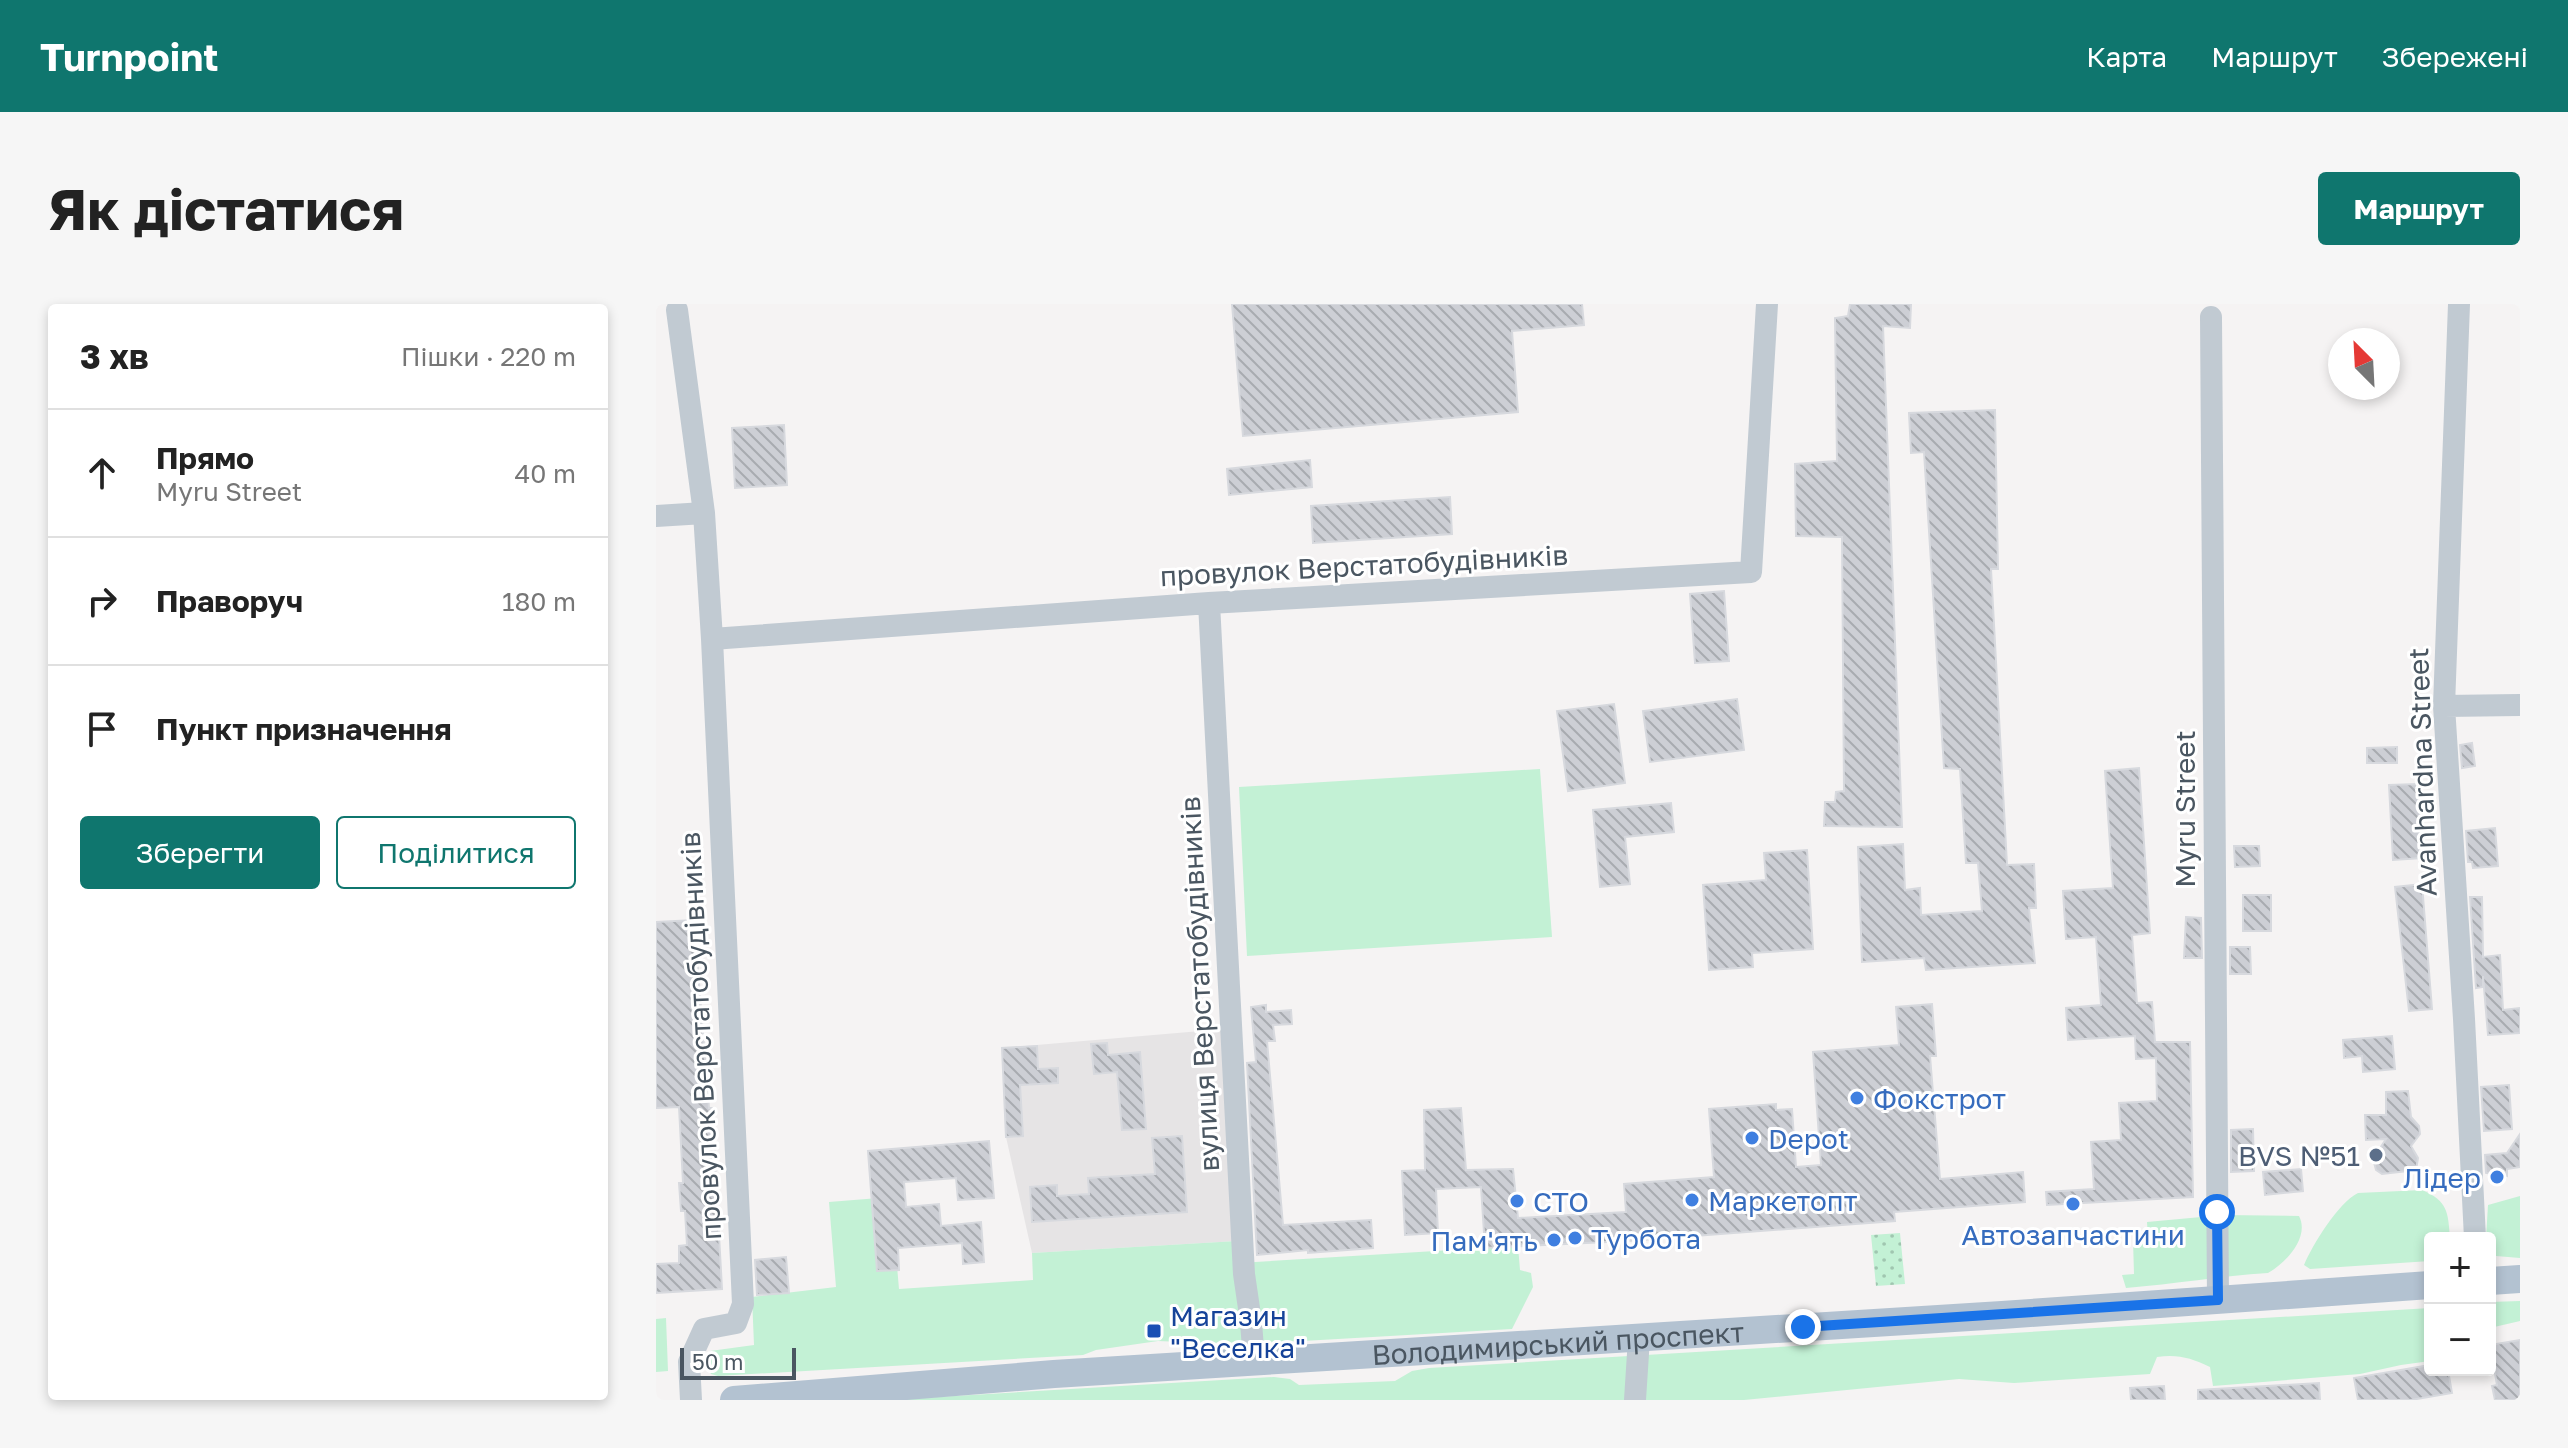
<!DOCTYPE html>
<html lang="uk">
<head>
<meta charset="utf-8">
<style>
  :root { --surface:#fff; --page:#f6f6f6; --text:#222; --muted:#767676; --line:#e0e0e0; --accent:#0f766e }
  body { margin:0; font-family:"Golos Text",sans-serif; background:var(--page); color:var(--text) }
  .controls { position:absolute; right:24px; bottom:24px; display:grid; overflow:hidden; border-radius:8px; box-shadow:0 4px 12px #0003 }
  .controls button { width:72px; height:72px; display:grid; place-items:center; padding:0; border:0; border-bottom:2px solid var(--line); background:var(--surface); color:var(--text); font:40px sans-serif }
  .compass { position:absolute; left:1672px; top:24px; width:72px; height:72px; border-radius:50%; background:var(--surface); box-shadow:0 4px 12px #0003; rotate:336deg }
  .scale { position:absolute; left:24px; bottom:20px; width:116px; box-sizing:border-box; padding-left:8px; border:4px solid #4a5661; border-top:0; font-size:22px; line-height:28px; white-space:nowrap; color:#4a5661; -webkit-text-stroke:6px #fff; paint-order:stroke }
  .stop { position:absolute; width:24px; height:24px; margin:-18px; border:6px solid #1a73e8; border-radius:50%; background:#fff }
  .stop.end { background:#1a73e8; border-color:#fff; box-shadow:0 2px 8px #0008 }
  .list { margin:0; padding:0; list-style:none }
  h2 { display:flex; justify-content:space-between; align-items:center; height:104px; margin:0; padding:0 32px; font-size:34px }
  h2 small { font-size:26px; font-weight:400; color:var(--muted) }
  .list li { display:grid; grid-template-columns:52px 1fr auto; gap:24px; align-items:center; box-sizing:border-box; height:128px; padding:0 32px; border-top:2px solid var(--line) }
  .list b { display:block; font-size:30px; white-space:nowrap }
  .list p { margin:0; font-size:26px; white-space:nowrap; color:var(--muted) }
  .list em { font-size:26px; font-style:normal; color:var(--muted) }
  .actions { display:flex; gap:16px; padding:24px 32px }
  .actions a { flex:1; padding:18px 0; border:2px solid var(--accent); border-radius:8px; text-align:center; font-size:28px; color:var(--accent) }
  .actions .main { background:var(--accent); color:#fff }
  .icon { flex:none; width:44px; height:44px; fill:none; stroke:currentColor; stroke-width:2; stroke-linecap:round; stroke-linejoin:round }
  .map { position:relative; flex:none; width:1864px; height:1096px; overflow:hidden; border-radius:8px }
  header { display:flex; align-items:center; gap:48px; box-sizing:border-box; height:112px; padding:0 40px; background:var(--accent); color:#fff }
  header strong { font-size:38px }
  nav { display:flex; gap:44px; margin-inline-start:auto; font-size:28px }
  .intro { display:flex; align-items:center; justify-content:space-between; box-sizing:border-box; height:192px; padding:0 48px }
  h1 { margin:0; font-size:56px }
  .button { padding:20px 36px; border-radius:8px; background:var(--accent); color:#fff; font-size:28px; font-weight:700 }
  main { display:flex; gap:48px; padding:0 48px }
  aside { flex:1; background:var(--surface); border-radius:8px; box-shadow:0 4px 12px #0003 }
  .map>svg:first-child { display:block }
  .education { fill:#e6e4e5 }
  .grass { fill:#c3f1d5 }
  .park { fill:url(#park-dots) }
  .building { fill:url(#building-back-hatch); stroke:#d7d9de; stroke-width:2 }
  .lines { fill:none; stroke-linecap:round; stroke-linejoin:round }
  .minor { stroke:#c1cad2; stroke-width:22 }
  .major { stroke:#b3c2d1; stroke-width:28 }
  .route { stroke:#1a73e8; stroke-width:10 }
  .shop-dot { fill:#3f7fe0; stroke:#fff; stroke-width:3 }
  .service-dot { fill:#5c6f8a; stroke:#fff; stroke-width:3 }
  .transit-dot { fill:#1a4fb4; stroke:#fff; stroke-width:3 }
  .labels { text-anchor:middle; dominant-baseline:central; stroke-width:6; stroke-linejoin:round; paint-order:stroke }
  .street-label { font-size:28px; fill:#4a5661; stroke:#fff }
  .shop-label { font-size:28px; fill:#366cbe; stroke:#fff; text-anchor:start }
  .service-label { font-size:28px; fill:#4e5e75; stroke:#fff; text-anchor:end }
  .transit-label { font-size:28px; fill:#164399; stroke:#fff; text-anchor:start }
</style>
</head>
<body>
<header>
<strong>Turnpoint</strong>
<nav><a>Карта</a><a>Маршрут</a><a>Збережені</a></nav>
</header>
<div class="intro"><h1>Як дістатися</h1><a class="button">Маршрут</a></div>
<main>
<aside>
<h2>3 хв<small>Пішки · 220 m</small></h2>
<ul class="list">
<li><svg class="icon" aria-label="ahead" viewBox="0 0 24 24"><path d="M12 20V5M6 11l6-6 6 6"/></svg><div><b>Прямо</b><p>Myru Street</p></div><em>40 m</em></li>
<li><svg class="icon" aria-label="right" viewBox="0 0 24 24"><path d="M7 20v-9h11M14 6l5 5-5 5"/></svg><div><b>Праворуч</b></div><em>180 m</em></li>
<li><svg class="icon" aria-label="arrive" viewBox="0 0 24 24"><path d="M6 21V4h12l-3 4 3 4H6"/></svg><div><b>Пункт призначення</b></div></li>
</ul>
<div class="actions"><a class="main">Зберегти</a><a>Поділитися</a></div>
</aside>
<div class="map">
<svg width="1864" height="1096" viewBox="0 0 1864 1096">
  <defs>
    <pattern id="park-dots" width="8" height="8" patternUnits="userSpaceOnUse" patternTransform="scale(2)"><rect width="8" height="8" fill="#c3f1d5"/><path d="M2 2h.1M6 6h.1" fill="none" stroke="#a0c6b0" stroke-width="1.8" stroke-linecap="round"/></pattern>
    <pattern id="building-back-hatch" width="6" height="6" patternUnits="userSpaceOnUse" patternTransform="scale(2)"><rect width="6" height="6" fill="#cdcfd5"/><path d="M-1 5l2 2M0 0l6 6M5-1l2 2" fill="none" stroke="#a8abb0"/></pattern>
  </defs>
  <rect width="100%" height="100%" fill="#f5f3f3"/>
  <path class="education" d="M568,725L581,937L376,949L350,833L346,744Z"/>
  <path class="grass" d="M884,465L896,633L591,652L583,483Z
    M1766,886C1792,897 1792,908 1794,934H1774V957L1654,965L1648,961C1657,940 1682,899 1702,889Z
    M1864,892V954L1840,952L1834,945V934H1830L1832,901Z
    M235,893L243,985L377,976L376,949L581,937L583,959L862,942L864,966L875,969L877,983L856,1025L647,1037L548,1039L502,1037L440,1046L427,1051L62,1072L55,1070L48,1058L54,1047L98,1041L96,993L180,983L173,898Z
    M1567,911L1643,912C1654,933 1630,959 1612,969C1565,972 1518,980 1470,984L1466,971L1478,970L1477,936L1492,934L1491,918Z
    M1864,997V1017L1834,1024V998Z
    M1774,1004V1057L1745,1061L1704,1070L1557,1082L1554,1063C1535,1054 1522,1050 1501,1053L1494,1070L1358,1079L1303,1075L1088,1096H230L618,1073L634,1075L643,1081L739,1077L756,1067L773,1064Z
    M10,1014L12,1067L0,1068V1015Z"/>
  <path class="park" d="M1244,929L1249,980L1220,982L1215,931Z"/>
  <path class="building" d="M576,0H926L928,21L856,27L862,108L587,132Z
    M1194,0H1255L1254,24L1227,22L1246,523L1168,522L1169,498H1179L1180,488L1188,487L1186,233L1140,232L1139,160L1181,157L1179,14L1192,12Z
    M1339,106L1342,265H1335L1351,561L1378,560L1380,604H1373L1379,659L1270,666L1268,654L1206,658L1202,543L1247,540L1249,586L1264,584L1265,611L1326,607L1322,559H1310L1304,465L1288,464L1268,148L1255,149L1253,109Z
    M128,121L131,181L79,184L76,124Z
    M654,156L656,183L573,191L571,165Z
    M794,193L796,230L657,239L655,202Z
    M1068,287L1073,357L1039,359L1034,290Z
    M1081,395L1088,446L994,458L987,407Z
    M958,400L969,479L912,487L901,407Z
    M1816,439L1819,462L1806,464L1804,441Z
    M1741,443V459H1711V444Z
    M1483,464L1494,629L1476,631L1481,699L1496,698L1499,738H1534L1537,893L1391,901L1390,888L1438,885L1435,838L1465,836L1463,799L1501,797L1500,754L1480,755L1479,732L1412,736L1410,704L1445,701L1440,633L1410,635L1407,587L1457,584L1449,467Z
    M1762,480L1766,554L1737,556L1733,481Z
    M1015,499L1018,528L969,533L974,580L944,583L937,506Z
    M1839,524L1842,562L1817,564L1816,558H1812L1810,527Z
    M1578,542H1603L1604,562L1579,563Z
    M1151,546L1157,645L1096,649L1097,663L1053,666L1047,581L1110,576L1108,549Z
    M1766,580L1776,705L1753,707L1739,583Z
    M1587,591H1615V627H1587Z
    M1814,593H1826L1827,653L1844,651L1847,706L1864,704V729L1832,731L1827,672V683L1820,684Z
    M1530,613L1545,614L1546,654H1528Z
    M38,616L53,804H56L66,985L0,989V960L23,959V942L31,941L29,907H25L23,879H27L23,803L0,804V618Z
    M1574,643H1594L1595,670H1574Z
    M1276,700L1280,752H1274L1284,875L1367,868L1369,898L1238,908L1239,917L972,937L829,944L825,883L780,885L782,929L749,931L746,867L769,866L768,806L805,804L810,866L857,865L862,914L970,908L968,880L1058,873L1053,805L1120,800V806L1136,805L1140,863L1165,861L1157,748L1243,741L1240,703Z
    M610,701V708L635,706L636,720L617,721L619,737H611L627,921L715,916L717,944L652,949V946L601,951L591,759L600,758L595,703Z
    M1736,732L1739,765L1707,768L1706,752L1688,754L1687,736Z
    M451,739L452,751L484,748L490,825L466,826L461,768L438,770L435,740Z
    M381,742L382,765L402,764V779L364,781L367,832L350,833L346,744Z
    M1853,781L1856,825L1828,827L1825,783Z
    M1752,787L1755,813L1763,822L1764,830L1755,842L1762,854L1760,866L1726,870L1720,866L1717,855L1730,835L1710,836L1709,811H1730V788Z
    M1597,825L1598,867L1575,868V826Z
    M1864,830V863L1851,865V872L1830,869L1829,851L1851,849Z
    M526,832L531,908L376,918L374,883L401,881V892L433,890L432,874L499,870L496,834Z
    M333,837L338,894L302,896L300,874L248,878L250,903L283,900L285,922L325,918L328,958L307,960L306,939L242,944L243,966L221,967L212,847Z
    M1645,865L1647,887L1609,891L1607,868Z
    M130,953L133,989L101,991L99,956Z
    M1864,1036V1096H1839L1836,1082L1841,1081L1834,1041Z
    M1774,1061V1066H1792L1796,1089L1755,1096H1702L1698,1074Z
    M1663,1079L1664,1096H1542V1086Z
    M1508,1082L1509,1096H1475L1474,1084Z"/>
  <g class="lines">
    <path class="minor" d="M1803,0L1788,402L1808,715L1819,934
      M21,6L48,209L56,335L87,1000L80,1019L48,1025L33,1058L35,1096
      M1555,13L1562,996
      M0,212L48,209
      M553,299L588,970L595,1018L598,1058
      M56,335L553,299L1095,268L1111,0
      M1788,402L1864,401
      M979,1096L983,1034"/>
    <g class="major">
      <path d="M1834,977L1864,975"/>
      <path id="s1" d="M78,1096L398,1070L1346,1011L1774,981"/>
    </g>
  </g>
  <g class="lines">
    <path class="route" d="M1147,1023L1562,996L1561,908"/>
  </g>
  <g class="shop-dot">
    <circle cx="1201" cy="794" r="8"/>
    <circle cx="1096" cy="834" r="8"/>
    <circle cx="1841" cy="873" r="8"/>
    <circle cx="1036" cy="896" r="8"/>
    <circle cx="861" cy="897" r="8"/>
    <circle cx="1417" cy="900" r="8"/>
    <circle cx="919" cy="934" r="8"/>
    <circle cx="898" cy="936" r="8"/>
  </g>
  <circle class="service-dot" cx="1720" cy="851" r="8"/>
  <rect class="transit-dot" x="490" y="1019" width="16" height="16" rx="4"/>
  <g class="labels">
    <g class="street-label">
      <text transform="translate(708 261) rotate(-3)">провулок Верстатобудівників</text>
      <text transform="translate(1766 468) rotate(-92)">Avanhardna Street</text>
      <text transform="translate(1528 505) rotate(-90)">Myru Street</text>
      <text transform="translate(543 680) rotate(-93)">вулиця Верстатобудівників</text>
      <text transform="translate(44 732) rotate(-93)">провулок Верстатобудівників</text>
      <text stroke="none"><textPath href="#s1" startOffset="826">Володимирський проспект</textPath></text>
    </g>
    <g class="shop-label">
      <text x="1217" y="794">Фокстрот</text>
      <text x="1112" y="834">Depot</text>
      <text x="1825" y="873" text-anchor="end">Лідер</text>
      <text x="1052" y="896">Маркетопт</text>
      <text x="877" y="897">СТО</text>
      <text x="1417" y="930" text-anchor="middle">Автозапчастини</text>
      <text x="935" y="934">Турбота</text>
      <text x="882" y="936" text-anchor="end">Пам'ять</text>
    </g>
    <g class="service-label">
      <text x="1704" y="851">BVS №51</text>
    </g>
    <g class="transit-label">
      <text x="514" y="1011">Магазин<tspan x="514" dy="32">"Веселка"</tspan></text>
    </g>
  </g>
</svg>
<div class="controls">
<button>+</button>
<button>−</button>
</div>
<svg class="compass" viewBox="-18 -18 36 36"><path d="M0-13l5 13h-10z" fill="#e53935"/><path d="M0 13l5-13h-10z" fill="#767676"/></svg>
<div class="scale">50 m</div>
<div class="stop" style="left:1561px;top:908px"></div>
<div class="stop end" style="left:1147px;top:1023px"></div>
</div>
</main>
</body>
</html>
